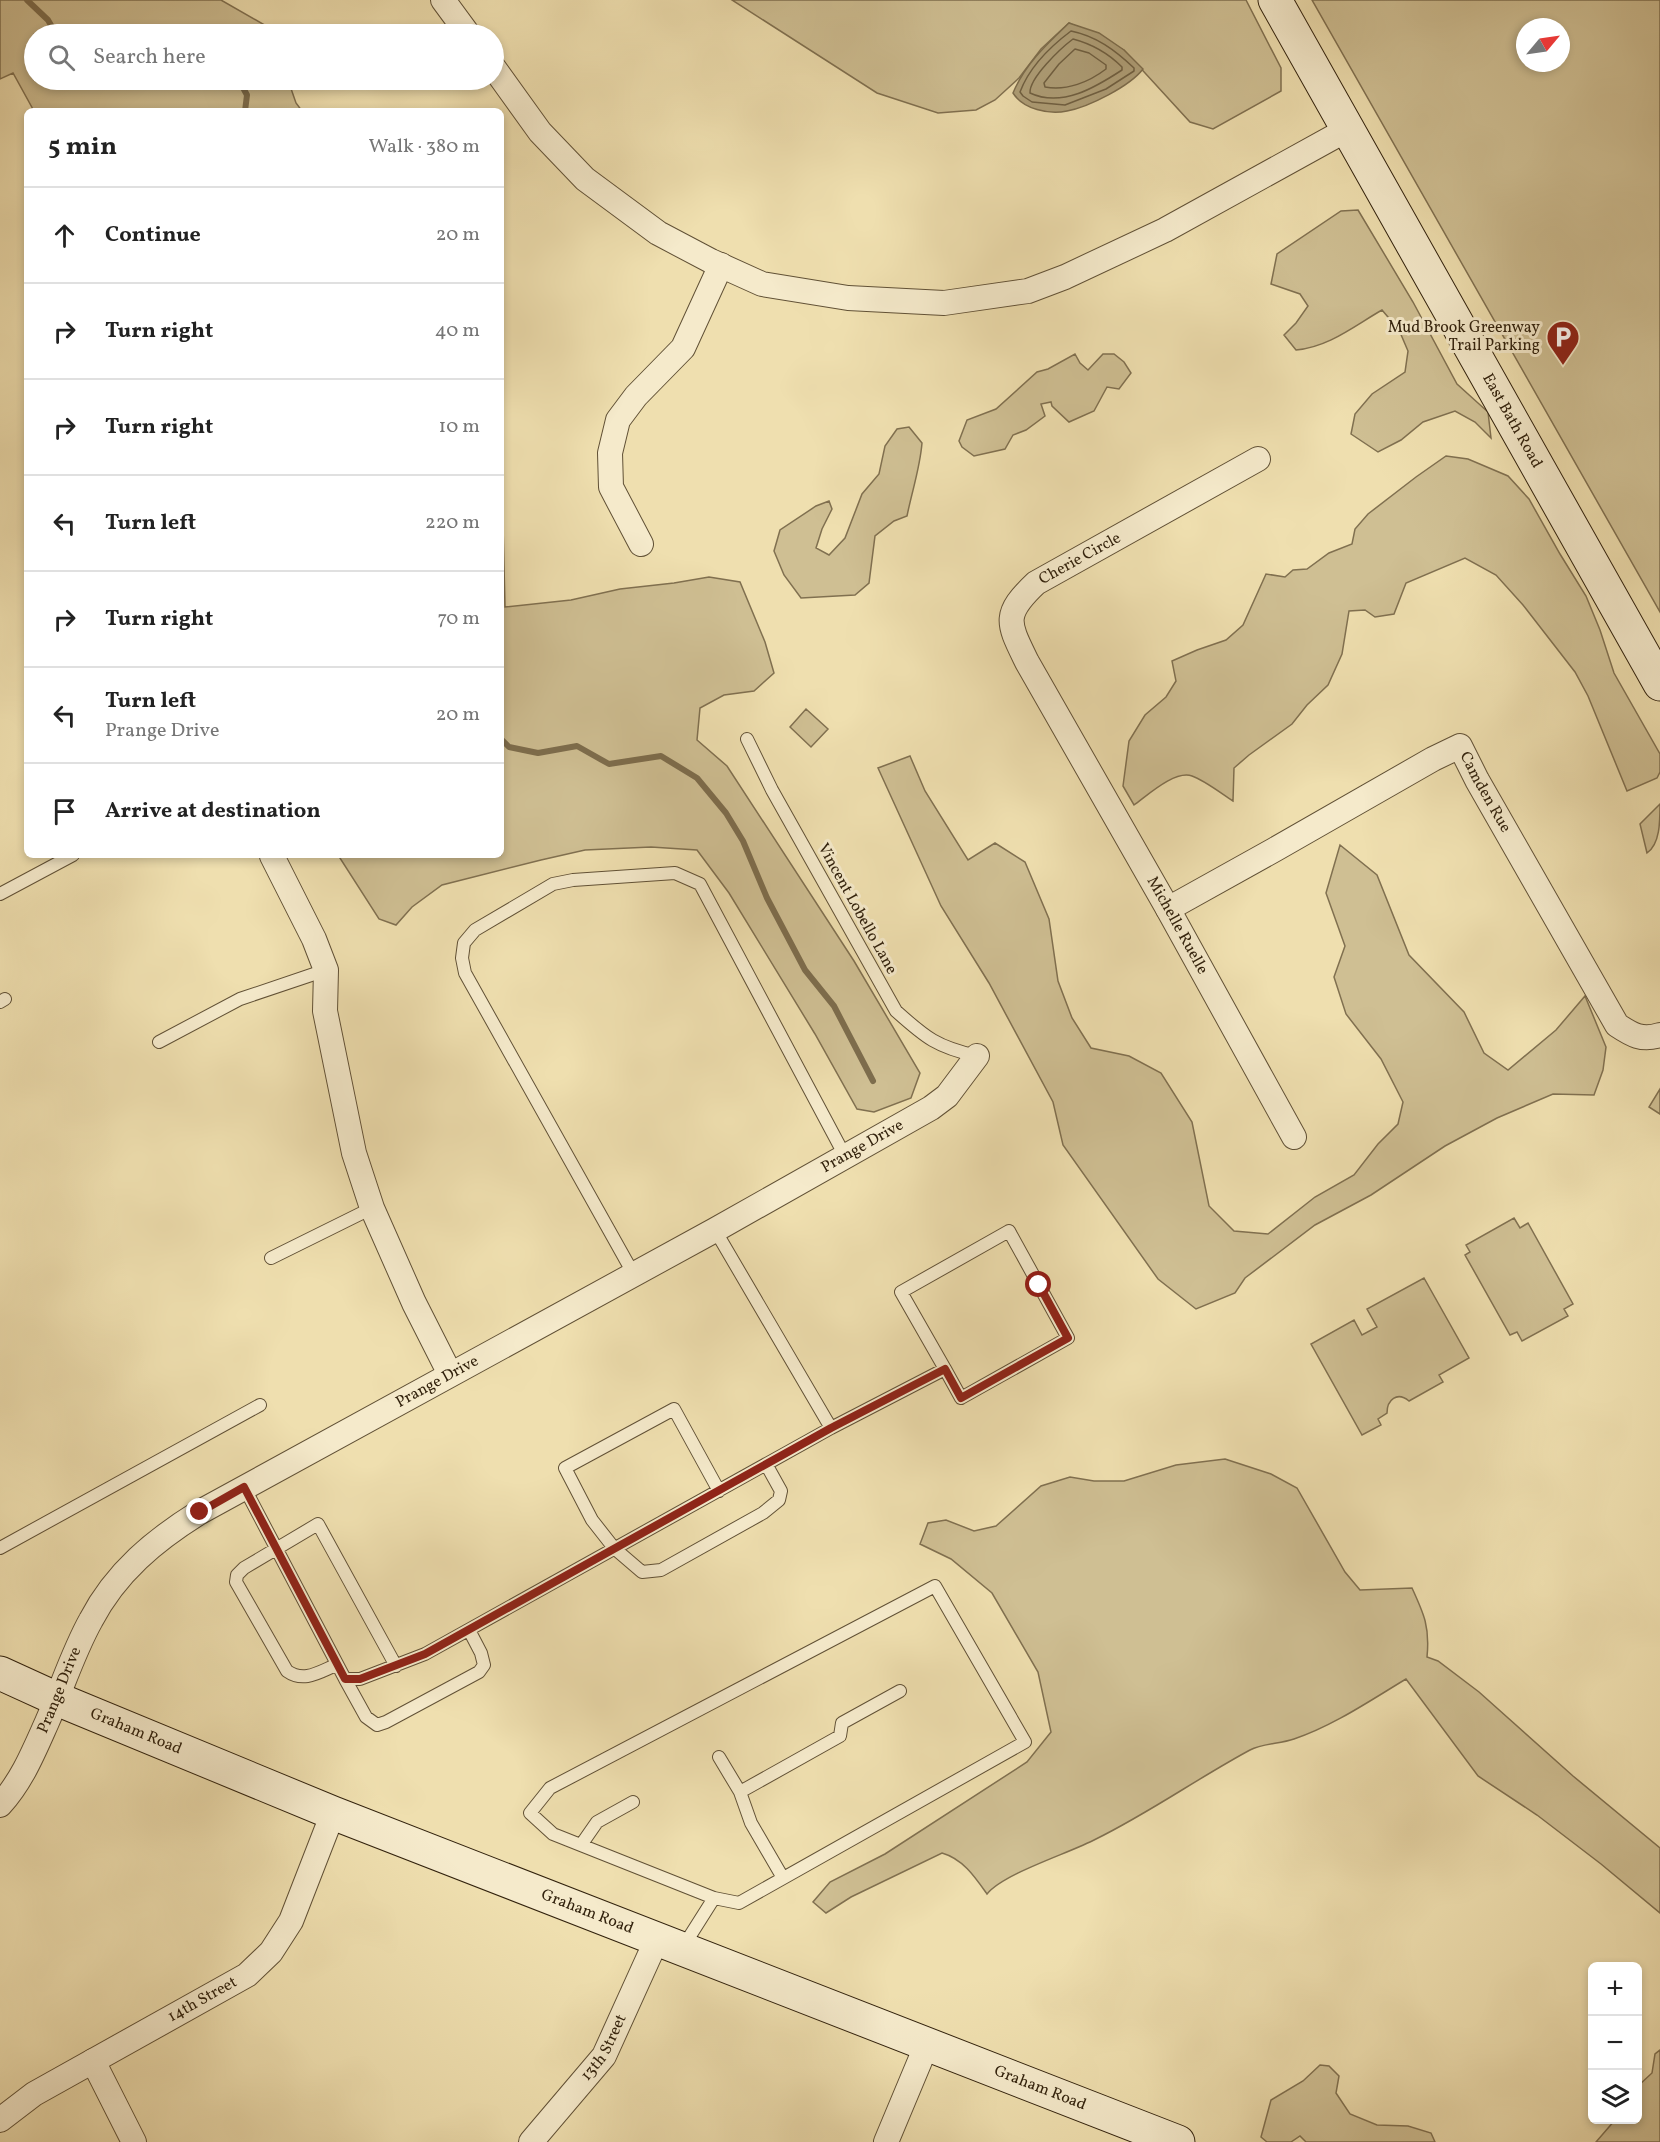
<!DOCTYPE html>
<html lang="en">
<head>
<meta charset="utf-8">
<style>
  :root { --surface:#fff; --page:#f2f2f2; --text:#222; --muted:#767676; --line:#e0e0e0 }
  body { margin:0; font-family:Vollkorn,serif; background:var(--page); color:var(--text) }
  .controls { position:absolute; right:18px; bottom:18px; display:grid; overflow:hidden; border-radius:9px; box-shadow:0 3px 9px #0003 }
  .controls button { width:54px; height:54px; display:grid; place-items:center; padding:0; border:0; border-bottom:2px solid var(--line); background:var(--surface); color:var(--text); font:30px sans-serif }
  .compass { position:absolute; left:1516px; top:18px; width:54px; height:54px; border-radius:50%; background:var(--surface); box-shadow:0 3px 9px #0003; rotate:61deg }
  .stop { position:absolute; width:18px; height:18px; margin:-14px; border:4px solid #8f2418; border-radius:50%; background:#fff }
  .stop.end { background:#8f2418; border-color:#fff; box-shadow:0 2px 6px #0008 }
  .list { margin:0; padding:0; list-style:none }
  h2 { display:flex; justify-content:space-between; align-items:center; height:78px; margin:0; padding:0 24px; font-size:26px }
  h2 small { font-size:20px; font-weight:400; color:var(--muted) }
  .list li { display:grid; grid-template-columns:39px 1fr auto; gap:18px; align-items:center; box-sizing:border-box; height:96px; padding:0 24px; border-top:2px solid var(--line) }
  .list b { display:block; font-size:22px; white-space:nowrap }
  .list p { margin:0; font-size:20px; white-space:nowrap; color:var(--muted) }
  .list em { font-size:20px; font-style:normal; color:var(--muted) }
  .icon { flex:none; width:33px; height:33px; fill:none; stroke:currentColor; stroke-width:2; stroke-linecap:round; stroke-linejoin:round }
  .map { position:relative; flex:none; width:1660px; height:2142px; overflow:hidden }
  .search { position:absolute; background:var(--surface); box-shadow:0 3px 9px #0003; left:24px; top:24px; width:480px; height:66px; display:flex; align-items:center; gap:15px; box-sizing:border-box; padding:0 21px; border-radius:33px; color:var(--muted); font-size:22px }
  .panel { position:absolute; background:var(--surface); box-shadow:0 3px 9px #0003; left:24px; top:108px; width:480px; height:750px; border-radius:9px }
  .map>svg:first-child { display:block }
  .green { fill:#cfbf93; stroke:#807050; stroke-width:1.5; fill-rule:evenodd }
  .water { fill:#af9f78; stroke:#7d6d4d; stroke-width:1.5 }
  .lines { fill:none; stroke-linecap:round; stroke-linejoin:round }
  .shore { stroke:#706042; stroke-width:1.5 }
  .stream { stroke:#7d6d4d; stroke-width:6 }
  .lane-casing { stroke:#615136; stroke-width:14 }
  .street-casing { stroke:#615136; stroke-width:26 }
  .secondary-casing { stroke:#32220d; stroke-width:35 }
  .lane { stroke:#f5eacb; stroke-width:12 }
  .street { stroke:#f5eacb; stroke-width:24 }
  .secondary { stroke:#f5eacb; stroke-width:33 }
  .route { stroke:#8f2418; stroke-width:8 }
  .labels { text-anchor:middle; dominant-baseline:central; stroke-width:6; stroke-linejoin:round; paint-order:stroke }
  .poi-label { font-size:16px; fill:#32220d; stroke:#f5eacb; text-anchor:end }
  .street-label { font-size:16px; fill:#32220d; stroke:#f5eacb }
</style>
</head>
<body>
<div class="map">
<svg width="1660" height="2142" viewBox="0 0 1660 2142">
  <rect width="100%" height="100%" fill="#efdfaf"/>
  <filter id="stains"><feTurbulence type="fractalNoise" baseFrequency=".00333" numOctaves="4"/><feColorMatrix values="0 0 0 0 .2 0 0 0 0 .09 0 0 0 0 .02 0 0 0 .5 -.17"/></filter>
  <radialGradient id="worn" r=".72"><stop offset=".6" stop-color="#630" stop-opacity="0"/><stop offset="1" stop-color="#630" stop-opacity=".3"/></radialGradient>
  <path class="green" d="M0,0H221L268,27L269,34H34V80H288L296,103L302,111H34L13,73L0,79Z
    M732,0H1246L1281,68V91L1213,129L1190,122L1124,50L1069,23L1041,49L1019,78L995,100L976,110L938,113L877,93Z
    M1312,0H1660V612ZM1525,27H1561V63H1525Z
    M1358,210L1413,302L1457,384L1488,412L1491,438L1475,422L1455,411L1423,422L1401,440L1378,452L1351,434L1355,414L1372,394L1405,372L1408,351L1399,330L1382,310C1354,326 1329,347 1296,350L1284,335L1296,323L1308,306L1300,294L1271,284L1277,254L1341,211Z
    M1075,354L1080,363L1088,370L1103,354H1114L1124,362L1131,373L1119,389L1107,387L1094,411L1069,422L1052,406L1051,402L1041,404L1045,416L1026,430L1013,435L1005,449L974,456L962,447L959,441L967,420L996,409L1037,372L1048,369Z
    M909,427L922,443C920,468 912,491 907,516L894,521L875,536L869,583L855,595L801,598L784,575L774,551L780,530L816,506L829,501L832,509L822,529L816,548L829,555L845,538L862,494L879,474L885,446L897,429Z
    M501,442L505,607L571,600L620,589L674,583L709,577L740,582L765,642L774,673L754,691L724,695L700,708L697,740L727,766L854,961L920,1073L911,1098L874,1112L857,1109L815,1034L729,893L697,850L651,847L585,850L541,860L442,885L412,907L396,925L379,919L338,855H501Z
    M1446,456L1468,459L1508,476L1529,499L1560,554L1586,596L1600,630L1614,673L1660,754V772L1657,778L1627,791L1588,696L1575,672L1523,605L1496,575L1465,558L1406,583L1394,614L1375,617L1365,610L1349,611L1342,654L1328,685L1307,705L1292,724L1249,755L1234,768L1233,801C1222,794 1204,780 1192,776C1175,770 1148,795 1134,805L1123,786L1129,741L1145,715L1166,697L1176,681L1172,661L1197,650L1226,640L1243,625L1266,574L1285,577L1293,570L1307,569L1329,553L1352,544L1355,529L1368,514L1416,477Z
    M806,709L828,729L811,747L790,727Z
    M910,756L925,791L968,860L995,843L1025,862L1049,919L1058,981L1072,1018L1091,1048L1129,1056L1161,1073L1192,1122L1209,1206L1234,1231L1268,1234L1315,1197L1354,1175L1378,1144L1398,1124L1403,1102L1381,1059L1346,1014L1334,977L1345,946L1326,893L1340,845L1377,875L1409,955L1464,1012L1484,1053L1508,1070L1556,1030L1585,996L1606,1047L1603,1070L1594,1095L1553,1094L1497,1118L1445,1146L1371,1195L1315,1225L1245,1278L1235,1293L1196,1309L1158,1279L1063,1145L1053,1102L989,983L941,906L878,768Z
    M1660,804C1660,822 1660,844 1647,853L1640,824Z
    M1660,1089V1114L1649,1107Z
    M1514,1218L1520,1228L1528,1223L1573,1304L1564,1309L1568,1316L1522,1341L1517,1332L1510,1335L1465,1255L1470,1252L1466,1245Z
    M1424,1278L1469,1358L1439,1375L1443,1382L1409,1401C1397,1391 1387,1400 1387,1413L1378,1419L1381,1425L1362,1435L1311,1344L1354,1320L1362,1335L1377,1327L1367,1309Z
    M1225,1459L1271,1474L1297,1488L1345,1572L1360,1590L1412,1588C1424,1614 1430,1627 1427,1657L1438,1661L1479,1692L1573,1776L1660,1848V1913L1601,1864L1537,1815L1478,1776L1406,1679C1371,1700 1333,1726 1294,1739C1280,1744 1263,1743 1250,1750C1198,1778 1149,1813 1096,1839C1070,1853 1004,1873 987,1894C975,1877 963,1859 942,1853L851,1897L826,1913L813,1902L830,1882L885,1854L1027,1762L1051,1732L1038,1672L992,1593L951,1559L920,1544L928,1523L946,1520L974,1531L996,1526L1041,1486L1070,1477L1094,1481H1124L1176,1465Z
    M1660,2050V2142H1596L1615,2120H1638V2086L1652,2073L1655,2054Z
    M1320,2065L1329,2066L1339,2076L1336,2093L1350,2114L1377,2125L1408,2126L1431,2133L1435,2142H1306L1300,2136L1291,2142H1267L1261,2137L1271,2100L1303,2081Z"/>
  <path class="water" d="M1069,23L1099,33L1124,50L1143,69C1130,86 1089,107 1067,111C1049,115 1023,109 1013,93C1025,64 1047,44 1069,23Z"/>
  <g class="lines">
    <path class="shore" d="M1071,31C1096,36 1115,50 1134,68V71L1106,89L1065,105L1032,102L1023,96L1020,92C1029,68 1051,46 1071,31Z
      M1073,39C1092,44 1108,53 1122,67V70C1096,87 1062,108 1030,93C1029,78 1061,48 1073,39Z
      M1075,49L1089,53L1106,65V69C1089,82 1067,91 1045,87L1044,83L1059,64Z"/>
    <path class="stream" d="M27,0L48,20L56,34
      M157,80H212
      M220,80L241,84L247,95L245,111
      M501,739L509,747L538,753L577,746L609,764L661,756L697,778L726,813L743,841L767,898L805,970L834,1006L873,1081"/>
    <defs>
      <path id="lane" d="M747,739L772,790L896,1011C926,1038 937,1047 977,1056
        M0,894L73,855
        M0,1002L5,999
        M159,1042L240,999L326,970
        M271,1258L372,1208
        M633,1273L465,973L462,958L464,943L475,930L553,884L573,880L675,873L700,884L845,1156
        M831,1428L945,1369L961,1398L1068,1338L1009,1231L901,1292L945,1369
        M244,1487L345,1679H360L425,1654L831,1428L715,1230
        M719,1491L674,1409L565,1468L592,1520L614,1548L642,1572L661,1570L763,1513L779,1500L781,1491L766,1464
        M0,1548L260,1405
        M336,1665C319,1672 304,1683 287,1671L236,1582L237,1575L244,1568L318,1524L396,1666
        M345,1679L366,1717L377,1725L386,1722L479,1672L484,1665L481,1653L469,1630
        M719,1757L740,1792L751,1823L783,1878
        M740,1792L840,1736L842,1723L900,1691
        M581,1845L597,1822L633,1802
        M683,1947L714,1898L739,1903L1025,1742L935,1586L550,1788L530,1813L553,1834L714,1898"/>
      <g id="street">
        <path d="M443,0L468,34"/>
        <path d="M494,68L540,132L585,179L658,233L711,261L762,284L848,298L944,303L1028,291L1065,277L1165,230L1348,129"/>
        <path id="s1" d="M1258,459L1036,583C1002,615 1008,623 1027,662L1168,909L1294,1137"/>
        <path d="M641,544L611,487L610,453L618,420L636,396L683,348L721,265"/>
        <path d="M272,856L314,939L326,970L325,1011L354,1153L372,1208L414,1303L450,1374"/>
        <path id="s2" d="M1168,909L1274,850L1433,759L1460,746L1477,780L1617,1025C1632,1035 1642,1041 1660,1035"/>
        <path id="s3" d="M0,1805C22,1781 34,1751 47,1722C62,1688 73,1652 91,1620C116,1572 155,1540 200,1512L715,1230L931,1108L947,1096L977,1056"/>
        <path d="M93,2061L134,2142"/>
        <path id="s4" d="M0,2120L34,2094L247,1975L271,1952L291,1921L333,1813"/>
        <path id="s5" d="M531,2142L604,2056L657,1939"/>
        <path d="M886,2142L927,2044"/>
      </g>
      <g id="secondary">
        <path id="s6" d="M1275,0L1660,684"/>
        <path id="s7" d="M0,1673L57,1699L333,1813L1178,2142"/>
      </g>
    </defs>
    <use href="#lane" class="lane-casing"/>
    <use href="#street" class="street-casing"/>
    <use href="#secondary" class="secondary-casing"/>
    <use href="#lane" class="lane"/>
    <use href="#street" class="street"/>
    <use href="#secondary" class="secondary"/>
  </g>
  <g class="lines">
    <path class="route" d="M200,1512L244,1487L345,1679H360L425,1654L831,1428L945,1369L961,1398L1068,1338L1039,1285"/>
  </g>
  <defs>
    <symbol id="parking-pin" viewBox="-11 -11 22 30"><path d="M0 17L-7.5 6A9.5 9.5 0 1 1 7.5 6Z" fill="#8f2418" stroke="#f5eacb"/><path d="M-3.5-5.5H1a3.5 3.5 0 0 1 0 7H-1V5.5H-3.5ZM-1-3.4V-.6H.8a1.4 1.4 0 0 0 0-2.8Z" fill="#fff"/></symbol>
  </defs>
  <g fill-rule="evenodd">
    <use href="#parking-pin" x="1544" y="318" width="38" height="52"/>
  </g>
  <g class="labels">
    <g class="poi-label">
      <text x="1540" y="328">Mud Brook Greenway<tspan x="1540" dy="18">Trail Parking</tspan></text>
    </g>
    <g class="street-label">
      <text stroke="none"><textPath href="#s6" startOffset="483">East Bath Road</textPath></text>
      <text transform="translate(1080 559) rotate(-29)">Cherie Circle</text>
      <text stroke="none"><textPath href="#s2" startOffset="387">Camden Rue</textPath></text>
      <text transform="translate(857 909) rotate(61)">Vincent Lobello Lane</text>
      <text stroke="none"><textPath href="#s1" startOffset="648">Michelle Ruelle</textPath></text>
      <text stroke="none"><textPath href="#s3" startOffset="1119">Prange Drive</textPath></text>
      <text stroke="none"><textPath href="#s3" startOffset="633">Prange Drive</textPath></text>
      <text stroke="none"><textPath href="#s3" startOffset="130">Prange Drive</textPath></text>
      <text stroke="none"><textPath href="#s7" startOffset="148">Graham Road</textPath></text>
      <text stroke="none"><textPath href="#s7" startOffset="634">Graham Road</textPath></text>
      <text stroke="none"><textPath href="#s4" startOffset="236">14th Street</textPath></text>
      <text stroke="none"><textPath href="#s5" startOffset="120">13th Street</textPath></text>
      <text stroke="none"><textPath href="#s7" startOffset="1120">Graham Road</textPath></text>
    </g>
  </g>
  <rect width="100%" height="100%" filter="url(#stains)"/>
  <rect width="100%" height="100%" fill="url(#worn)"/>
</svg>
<div class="controls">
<button>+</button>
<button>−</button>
<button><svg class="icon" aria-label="layers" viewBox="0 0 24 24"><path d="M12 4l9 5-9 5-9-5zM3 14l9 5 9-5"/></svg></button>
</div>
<svg class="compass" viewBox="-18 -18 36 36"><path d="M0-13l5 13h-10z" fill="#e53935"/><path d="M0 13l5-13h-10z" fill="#767676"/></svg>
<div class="stop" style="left:1039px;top:1285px"></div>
<div class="stop end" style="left:200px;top:1512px"></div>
<div class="search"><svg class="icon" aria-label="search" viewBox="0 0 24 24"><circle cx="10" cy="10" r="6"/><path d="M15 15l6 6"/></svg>Search here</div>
<section class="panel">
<h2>5 min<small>Walk · 380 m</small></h2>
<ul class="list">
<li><svg class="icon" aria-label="ahead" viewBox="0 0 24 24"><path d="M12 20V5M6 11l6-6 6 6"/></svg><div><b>Continue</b></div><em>20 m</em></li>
<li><svg class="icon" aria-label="right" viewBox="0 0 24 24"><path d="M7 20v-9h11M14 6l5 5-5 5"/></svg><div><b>Turn right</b></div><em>40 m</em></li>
<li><svg class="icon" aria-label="right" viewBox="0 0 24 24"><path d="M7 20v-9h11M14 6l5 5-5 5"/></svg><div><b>Turn right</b></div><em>10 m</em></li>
<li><svg class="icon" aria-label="left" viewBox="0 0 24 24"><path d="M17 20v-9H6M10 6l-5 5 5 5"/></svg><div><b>Turn left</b></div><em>220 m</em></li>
<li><svg class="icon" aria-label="right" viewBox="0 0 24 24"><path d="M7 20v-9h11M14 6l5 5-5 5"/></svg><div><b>Turn right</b></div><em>70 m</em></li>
<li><svg class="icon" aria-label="left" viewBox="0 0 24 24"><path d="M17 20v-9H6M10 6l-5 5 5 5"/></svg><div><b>Turn left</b><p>Prange Drive</p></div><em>20 m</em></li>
<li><svg class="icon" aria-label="arrive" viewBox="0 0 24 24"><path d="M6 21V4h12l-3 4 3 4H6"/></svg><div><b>Arrive at destination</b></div></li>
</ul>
</section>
</div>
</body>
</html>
